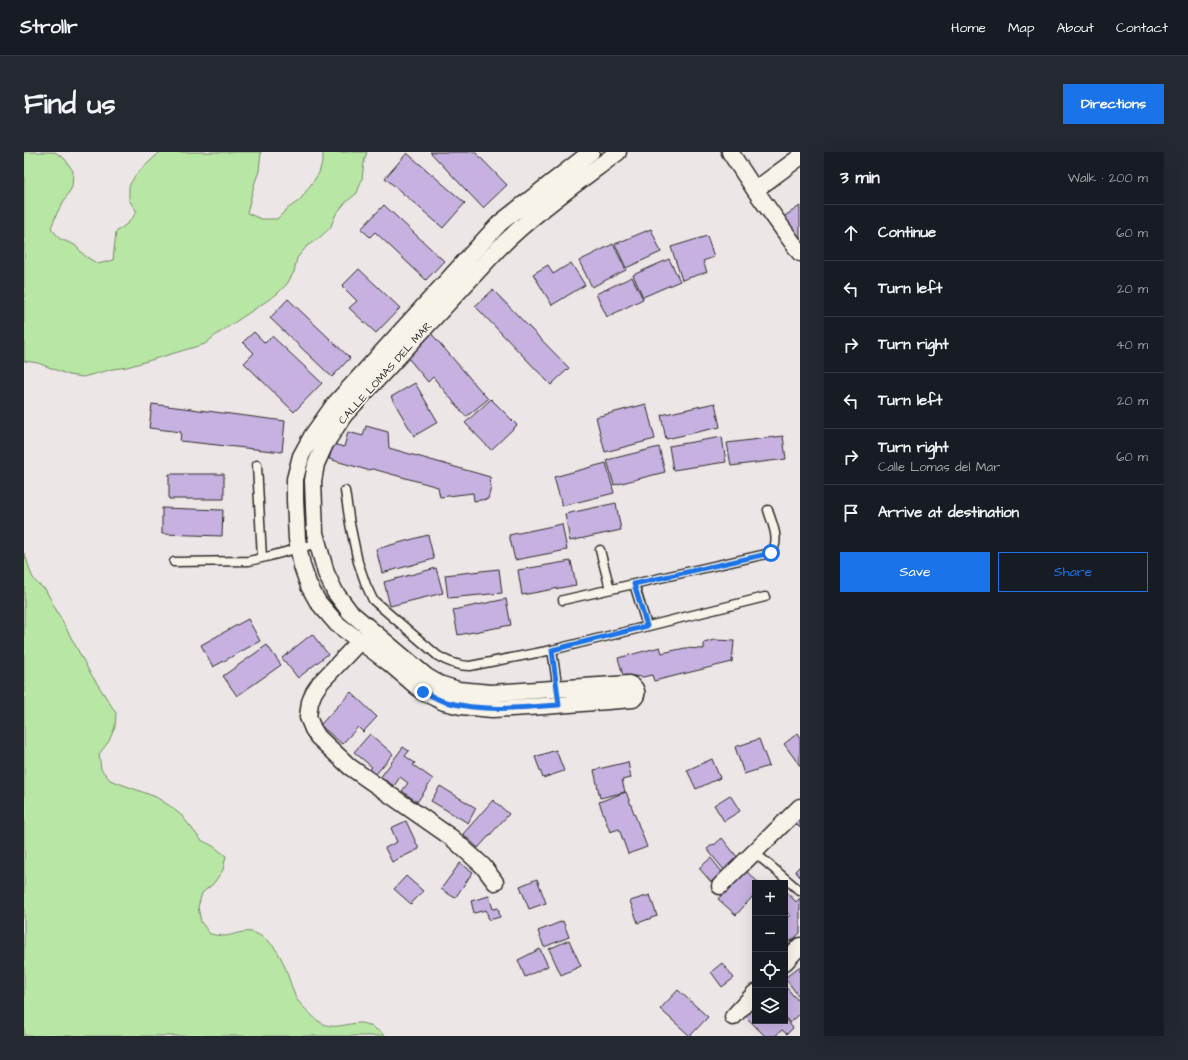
<!DOCTYPE html>
<html lang="en">
<head>
<meta charset="utf-8">
<style>
  :root { --surface:#171b24; --page:#242831; --text:#f1f3f6; --muted:#9ea1a6; --line:#363941; --accent:#1a73e8 }
  body { margin:0; font-family:"Architects Daughter",sans-serif; background:var(--page); color:var(--text) }
  .controls { position:absolute; right:12px; bottom:12px; display:grid; overflow:hidden; border-radius:0px; box-shadow:0 4px 16px #0002 }
  .controls button { width:36px; height:36px; display:grid; place-items:center; padding:0; border:0; border-bottom:1px solid var(--line); background:var(--surface); color:var(--text); font:20px sans-serif }
  .stop { position:absolute; width:12px; height:12px; margin:-9px; border:3px solid #1a73e8; border-radius:50%; background:#fff }
  .stop.end { background:#1a73e8; border-color:#fff; box-shadow:0 1px 4px #0008 }
  .list { margin:0; padding:0; list-style:none }
  h2 { display:flex; justify-content:space-between; align-items:center; height:52px; margin:0; padding:0 16px; font-size:17px }
  h2 small { font-size:13px; font-weight:400; color:var(--muted) }
  .list li { display:grid; grid-template-columns:26px 1fr auto; gap:12px; align-items:center; box-sizing:border-box; height:56px; padding:0 16px; border-top:1px solid var(--line) }
  .list b { display:block; font-size:15px; white-space:nowrap }
  .list p { margin:0; font-size:13px; white-space:nowrap; color:var(--muted) }
  .list em { font-size:13px; font-style:normal; color:var(--muted) }
  .actions { display:flex; gap:8px; padding:12px 16px }
  .actions a { flex:1; padding:9px 0; border:1px solid var(--accent); border-radius:0px; text-align:center; font-size:14px; color:var(--accent) }
  .actions .main { background:var(--accent); color:#fff }
  .icon { flex:none; width:22px; height:22px; fill:none; stroke:currentColor; stroke-width:2; stroke-linecap:round; stroke-linejoin:round }
  .map { position:relative; flex:none; width:776px; height:884px; overflow:hidden; border-radius:0px }
  header { display:flex; align-items:center; gap:24px; box-sizing:border-box; height:56px; padding:0 20px; background:var(--surface); border-bottom:1px solid var(--line) }
  header strong { font-size:19px }
  nav { display:flex; gap:22px; margin-inline-start:auto; font-size:14px }
  .intro { display:flex; align-items:center; justify-content:space-between; box-sizing:border-box; height:96px; padding:0 24px }
  h1 { margin:0; font-size:28px }
  .button { padding:10px 18px; border-radius:0px; background:var(--accent); color:#fff; font-size:14px; font-weight:700 }
  main { display:flex; gap:24px; padding:0 24px }
  aside { flex:1; background:var(--surface); border-radius:0px; box-shadow:0 4px 16px #0002 }
  .map>svg:first-child { display:block }
  .green { fill:#b8e7a5; stroke:#728968 }
  .building { fill:#c6b1e0; stroke:#2b2b2b }
  .lines { fill:none; stroke-linecap:round; stroke-linejoin:round }
  .service-casing { stroke:#2b2b2b; stroke-width:11 }
  .minor-casing { stroke:#2b2b2b; stroke-width:19 }
  .service { stroke:#f7f3e8; stroke-width:8 }
  .minor { stroke:#f7f3e8; stroke-width:16 }
  .route { stroke:#1a73e8; stroke-width:5 }
  .labels { text-anchor:middle; dominant-baseline:central; stroke-width:3.5; stroke-linejoin:round; paint-order:stroke }
  .street-label { font-size:11px; fill:#2b2b2b; stroke:#f7f3e8 }
</style>
</head>
<body>
<header>
<strong>Strollr</strong>
<nav><a>Home</a><a>Map</a><a>About</a><a>Contact</a></nav>
</header>
<div class="intro"><h1>Find us</h1><a class="button">Directions</a></div>
<main>
<div class="map">
<svg width="776" height="884" viewBox="0 0 776 884">
  <rect width="100%" height="100%" fill="#ede6e6"/>
  <filter id="ink" filterUnits="userSpaceOnUse"><feTurbulence type="fractalNoise" baseFrequency=".025" numOctaves="2"/><feDisplacementMap in="SourceGraphic" scale="8" xChannelSelector="R" yChannelSelector="G"/><feConvolveMatrix kernelMatrix="1 2 1 2 8 2 1 2 1" color-interpolation-filters="sRGB"/></filter>
  <g filter="url(#ink)">
    <path class="green" d="M0,0H31L41,7L49,19L48,35L33,61L27,76L36,87L51,93L61,104L74,112L89,108L92,80L104,71L113,60L105,48V34L112,22L136,0H237L235,19L230,33L223,61L237,67H253L263,57L276,48L295,21L299,7V0H343L340,10L338,27L333,41L321,51L312,62L306,76L295,86L283,94L273,106L270,120L263,132L253,142L192,183L181,192L103,215L89,217L59,225L45,223L14,211L0,209Z
      M0,401C7,416 4,427 21,437L65,519L92,561L91,575L85,589L75,602L77,617L86,628L132,645L146,654L158,664L177,688L189,694L202,704L199,718L189,732L178,741L174,755L177,770L186,782C191,783 196,784 201,784C210,783 222,777 231,781C260,794 261,820 272,846C275,851 288,864 293,868C309,880 320,871 337,871C346,872 355,879 361,884H0Z"/>
    <path class="building" d="M406,0H451L483,33L459,56Z
      M383,1L441,51L419,76L361,26Z
      M360,53L420,109L402,128L351,80L346,85L337,77Z
      M776,54V97L756,67Z
      M627,77L637,100L602,116L591,92Z
      M683,84L690,105L679,109L683,120L658,128L647,95Z
      M589,92L602,118L568,135L555,109Z
      M645,107L656,129L619,145L609,123Z
      M547,111L561,133L528,153L509,122L524,113L529,122Z
      M335,117L376,156L352,181L325,156L333,149L318,134Z
      M608,125L619,147L583,165L572,142Z
      M469,138L545,216L527,233L451,154Z
      M264,147L326,206L308,225L246,166Z
      M230,180L241,191L248,184L298,231L270,260L220,211L230,201L219,190Z
      M406,180L464,247L442,265L409,225L404,230L380,201Z
      M391,231L414,270L390,284L367,245Z
      M467,247L493,273L467,298L441,271Z
      M691,251L696,275L642,287L637,263Z
      M128,252L261,269L258,300L156,289L157,280L125,276Z
      M622,252L631,287L581,300L572,265Z
      M342,274L364,280L365,296L466,325L467,335L464,347L450,349L449,341L416,345L414,335L349,317L343,318L305,307L309,292L320,295L324,280L339,284Z
      M759,284L762,307L707,314L703,291Z
      M698,285L702,310L649,318L645,294Z
      M635,295L641,320L590,333L583,308Z
      M582,311L590,341L538,354L530,325Z
      M145,322H200V347H145Z
      M592,351L597,378L546,389L541,362Z
      M138,356L199,358L198,384L138,382Z
      M538,372L543,398L491,408L485,383Z
      M404,383L410,407L358,421L352,397Z
      M547,409L552,433L498,443L494,418Z
      M412,416L419,441L366,454L360,430Z
      M475,417L478,441L424,446L421,423Z
      M482,447L487,473L434,483L429,458Z
      M224,467L236,489L189,515L177,493Z
      M288,482L304,502L274,526L258,506Z
      M691,488L710,489L708,510L630,529L628,523L619,525L599,523L594,506L636,495L638,501L661,496L680,497V491Z
      M243,493L257,513L213,544L199,524Z
      M327,540L353,565L339,580L334,575L318,592L296,573Z
      M774,581L776,584V614L760,592Z
      M346,582L369,602L352,622L346,617L348,615L330,600Z
      M735,587L745,614L720,622L711,595Z
      M379,595L385,599L381,604L391,611L389,613L409,627L393,650L378,639L384,631L376,625L370,634L361,628L360,629L356,626Z
      M532,598L540,619L519,626L511,605Z
      M688,607L696,626L672,637L663,618Z
      M604,610L607,626L598,628L601,640L576,646L570,618Z
      M416,634L452,656L444,671L407,649Z
      M602,640L623,695L604,702L595,677L586,680L575,650Z
      M706,643L716,659L700,669L690,653Z
      M469,648L485,662L454,696L439,682Z
      M776,661V676L768,668Z
      M382,669L395,697L368,710L361,696L373,690L367,676Z
      M698,686L714,706L700,718L683,697L689,692L690,693Z
      M687,706L698,720L687,730L675,716Z
      M436,711L449,720L431,746L417,737Z
      M776,714V725L771,719Z
      M721,718L735,731H731V742L712,763L694,747Z
      M382,724L399,739L387,752L370,737Z
      M513,727L522,751L505,757L496,734Z
      M761,738L772,750L776,746V781L766,790L761,784V768L766,763L761,758Z
      M626,743L633,764L614,771L606,749Z
      M465,744L469,757L474,756L476,765L465,768L462,758L450,761L447,749Z
      M539,769L545,785L520,795L514,779Z
      M545,788L557,814L537,823L525,797Z
      M516,797L524,814L501,825L494,808Z
      M698,811L710,826L698,835L687,820Z
      M776,814V846L761,826Z
      M761,834L776,851V862L766,871L761,865Z
      M654,838L684,865L666,884L636,857Z
      M731,855V869H761V867L769,876L763,882L758,878L751,884H741L721,864Z"/>
    <g class="lines">
      <defs>
        <path id="service" d="M233,313L238,406
          M321,339L326,372L334,410L342,433L349,448L414,504C424,510 433,514 446,514L528,498L741,445
          M576,398L586,437
          M150,410L225,409L246,404L294,391
          M610,432L623,474
          M539,448L747,401C757,388 748,372 744,358
          M528,498L534,538
          M730,700L776,739"/>
        <path id="minor" d="M567,0L476,71L462,86L310,253L288,284L277,304L271,327V348L273,387L278,414L285,434L294,450L313,472L364,510L399,540L420,550L437,554L468,557L520,554L609,547C615,542 612,535 605,532L467,541L434,538L415,532L403,525L326,460L311,440L302,421L291,381L289,329L292,312L301,292L320,263L474,97C510,61 553,31 594,0
          M706,0L731,38L776,101
          M731,38L776,5
          M336,489L296,531L290,540L286,550L284,565L289,577L294,585L326,615L428,686L459,714L471,730
          M696,734L776,655
          M761,810L776,794
          M709,865L731,841"/>
      </defs>
      <use href="#service" class="service-casing"/>
      <use href="#minor" class="minor-casing"/>
      <use href="#service" class="service"/>
      <use href="#minor" class="minor"/>
    </g>
  </g>
  <g class="lines" filter="url(#ink)">
    <path class="route" d="M399,540C407,543 414,548 422,550C459,560 497,556 535,553L528,498L623,474L610,432L747,401"/>
  </g>
  <g class="labels">
    <g class="street-label">
      <text transform="translate(361 221) rotate(-48)">CALLE LOMAS DEL MAR</text>
    </g>
  </g>
</svg>
<div class="controls">
<button>+</button>
<button>−</button>
<button><svg class="icon" aria-label="locate" viewBox="0 0 24 24"><circle cx="12" cy="12" r="6"/><path d="M12 2v4M12 18v4M2 12h4M18 12h4"/></svg></button>
<button><svg class="icon" aria-label="layers" viewBox="0 0 24 24"><path d="M12 4l9 5-9 5-9-5zM3 14l9 5 9-5"/></svg></button>
</div>
<div class="stop" style="left:747px;top:401px"></div>
<div class="stop end" style="left:399px;top:540px"></div>
</div>
<aside>
<h2>3 min<small>Walk · 200 m</small></h2>
<ul class="list">
<li><svg class="icon" aria-label="ahead" viewBox="0 0 24 24"><path d="M12 20V5M6 11l6-6 6 6"/></svg><div><b>Continue</b></div><em>60 m</em></li>
<li><svg class="icon" aria-label="left" viewBox="0 0 24 24"><path d="M17 20v-9H6M10 6l-5 5 5 5"/></svg><div><b>Turn left</b></div><em>20 m</em></li>
<li><svg class="icon" aria-label="right" viewBox="0 0 24 24"><path d="M7 20v-9h11M14 6l5 5-5 5"/></svg><div><b>Turn right</b></div><em>40 m</em></li>
<li><svg class="icon" aria-label="left" viewBox="0 0 24 24"><path d="M17 20v-9H6M10 6l-5 5 5 5"/></svg><div><b>Turn left</b></div><em>20 m</em></li>
<li><svg class="icon" aria-label="right" viewBox="0 0 24 24"><path d="M7 20v-9h11M14 6l5 5-5 5"/></svg><div><b>Turn right</b><p>Calle Lomas del Mar</p></div><em>60 m</em></li>
<li><svg class="icon" aria-label="arrive" viewBox="0 0 24 24"><path d="M6 21V4h12l-3 4 3 4H6"/></svg><div><b>Arrive at destination</b></div></li>
</ul>
<div class="actions"><a class="main">Save</a><a>Share</a></div>
</aside>
</main>
</body>
</html>
